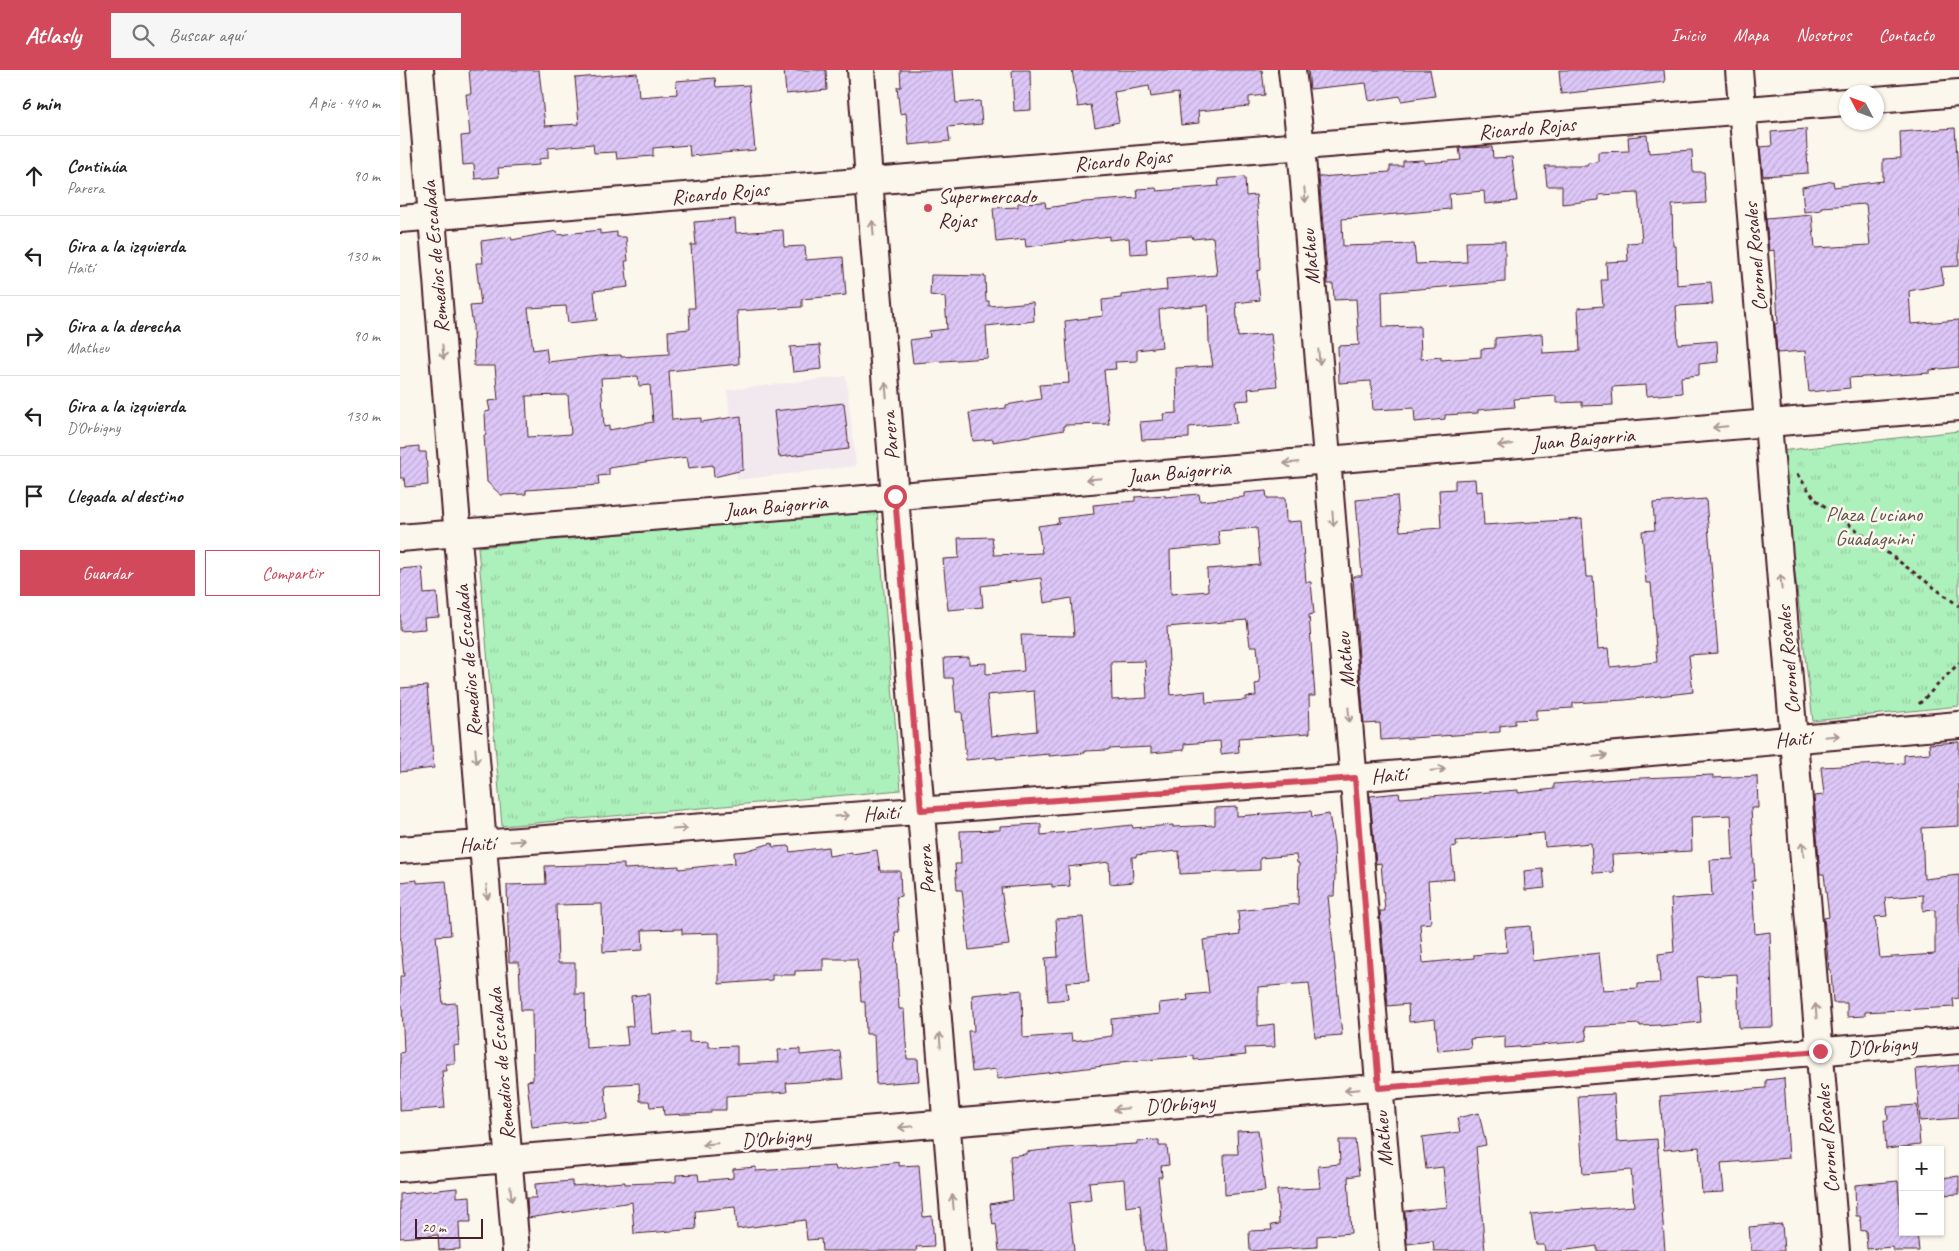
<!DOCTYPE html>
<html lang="es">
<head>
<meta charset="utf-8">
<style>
  :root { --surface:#fff; --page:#f6f6f6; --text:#222; --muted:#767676; --line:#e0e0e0; --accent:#d1495b }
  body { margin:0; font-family:Caveat,sans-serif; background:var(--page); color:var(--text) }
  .controls { position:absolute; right:15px; bottom:15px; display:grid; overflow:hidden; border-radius:0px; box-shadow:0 1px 4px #0004 }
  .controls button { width:45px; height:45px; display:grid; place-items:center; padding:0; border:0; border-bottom:1px solid var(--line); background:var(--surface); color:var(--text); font:25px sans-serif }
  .compass { position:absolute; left:1439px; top:15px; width:45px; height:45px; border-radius:50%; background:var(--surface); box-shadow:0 1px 4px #0004; rotate:311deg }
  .scale { position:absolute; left:15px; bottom:12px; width:68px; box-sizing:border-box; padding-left:5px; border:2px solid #4a1f2b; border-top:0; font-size:14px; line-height:18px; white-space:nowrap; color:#4a1f2b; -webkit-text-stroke:4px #fbf7ec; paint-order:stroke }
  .stop { position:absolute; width:15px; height:15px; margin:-11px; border:4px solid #d1495b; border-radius:50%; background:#fff }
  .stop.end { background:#d1495b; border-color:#fff; box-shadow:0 1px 5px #0008 }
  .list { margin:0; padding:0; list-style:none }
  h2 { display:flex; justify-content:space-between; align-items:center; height:65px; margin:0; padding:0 20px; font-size:21px }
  h2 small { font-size:16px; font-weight:400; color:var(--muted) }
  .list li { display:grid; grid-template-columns:32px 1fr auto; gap:15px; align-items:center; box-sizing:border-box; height:80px; padding:0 20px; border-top:1px solid var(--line) }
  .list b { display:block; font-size:19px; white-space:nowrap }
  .list p { margin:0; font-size:16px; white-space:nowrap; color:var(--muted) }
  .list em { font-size:16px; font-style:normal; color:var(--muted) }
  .actions { display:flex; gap:10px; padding:15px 20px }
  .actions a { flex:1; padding:11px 0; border:1px solid var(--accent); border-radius:0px; text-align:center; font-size:18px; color:var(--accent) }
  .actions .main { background:var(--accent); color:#fff }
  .icon { flex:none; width:28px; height:28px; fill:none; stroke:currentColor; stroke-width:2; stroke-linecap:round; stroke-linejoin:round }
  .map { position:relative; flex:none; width:1559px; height:1181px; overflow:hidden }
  header { display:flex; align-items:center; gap:30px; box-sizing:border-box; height:70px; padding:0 25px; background:var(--accent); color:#fff }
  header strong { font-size:24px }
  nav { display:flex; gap:28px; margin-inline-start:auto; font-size:18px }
  .search { width:350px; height:45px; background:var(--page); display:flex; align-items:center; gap:12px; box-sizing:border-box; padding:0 18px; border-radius:0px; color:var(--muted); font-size:19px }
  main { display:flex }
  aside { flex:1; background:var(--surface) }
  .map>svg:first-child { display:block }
  .built { fill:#f2e9ef }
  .park { fill:url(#park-tufts); stroke:#7b8873 }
  .building { fill:url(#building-hatch); stroke:#4a1f2b; fill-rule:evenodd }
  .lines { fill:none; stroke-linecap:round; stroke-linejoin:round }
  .minor-casing { stroke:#4a1f2b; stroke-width:30 }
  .path { stroke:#4a1f2b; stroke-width:3; stroke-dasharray:4 4; stroke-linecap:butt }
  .minor { stroke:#fbf7ec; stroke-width:26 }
  .oneway { stroke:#ab9695 }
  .route { stroke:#d1495b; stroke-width:6 }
  .poi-dot { fill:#d1495b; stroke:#fbf7ec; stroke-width:2 }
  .labels { text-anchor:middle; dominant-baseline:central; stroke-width:5; stroke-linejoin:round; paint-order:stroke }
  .street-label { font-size:21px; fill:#4a1f2b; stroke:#fbf7ec }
  .poi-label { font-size:21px; fill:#4a1f2b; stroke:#fbf7ec; text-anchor:start }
  .park-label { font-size:21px; fill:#62534f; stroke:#fbf7ec }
</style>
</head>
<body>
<header>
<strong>Atlasly</strong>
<div class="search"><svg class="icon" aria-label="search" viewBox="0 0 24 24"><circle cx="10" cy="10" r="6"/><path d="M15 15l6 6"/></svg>Buscar aquí</div>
<nav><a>Inicio</a><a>Mapa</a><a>Nosotros</a><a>Contacto</a></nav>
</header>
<main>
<aside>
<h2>6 min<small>A pie · 440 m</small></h2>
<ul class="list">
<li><svg class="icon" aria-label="ahead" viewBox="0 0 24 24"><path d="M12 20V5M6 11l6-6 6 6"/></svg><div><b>Continúa</b><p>Parera</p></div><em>90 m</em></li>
<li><svg class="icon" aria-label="left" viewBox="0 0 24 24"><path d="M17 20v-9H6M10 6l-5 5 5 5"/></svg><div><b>Gira a la izquierda</b><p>Haití</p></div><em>130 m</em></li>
<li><svg class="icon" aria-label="right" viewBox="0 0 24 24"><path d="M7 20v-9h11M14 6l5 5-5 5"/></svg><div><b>Gira a la derecha</b><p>Matheu</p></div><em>90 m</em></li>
<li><svg class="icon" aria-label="left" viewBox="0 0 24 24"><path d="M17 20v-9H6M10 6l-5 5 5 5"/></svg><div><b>Gira a la izquierda</b><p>D'Orbigny</p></div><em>130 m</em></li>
<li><svg class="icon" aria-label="arrive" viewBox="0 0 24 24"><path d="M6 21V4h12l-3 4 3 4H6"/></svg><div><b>Llegada al destino</b></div></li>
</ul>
<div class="actions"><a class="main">Guardar</a><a>Compartir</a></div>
</aside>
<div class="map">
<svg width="1559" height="1181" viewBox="0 0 1559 1181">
  <defs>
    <pattern id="park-tufts" width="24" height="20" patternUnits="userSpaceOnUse" patternTransform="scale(1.25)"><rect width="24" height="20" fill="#acf0bb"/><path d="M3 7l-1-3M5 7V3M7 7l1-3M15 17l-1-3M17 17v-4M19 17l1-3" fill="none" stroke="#96cda1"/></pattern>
    <pattern id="building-hatch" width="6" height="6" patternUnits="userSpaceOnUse" patternTransform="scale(1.25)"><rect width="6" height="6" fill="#dcc7f7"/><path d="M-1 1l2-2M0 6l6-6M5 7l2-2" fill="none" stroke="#beaad4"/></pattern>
  </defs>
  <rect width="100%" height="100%" fill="#fbf7ec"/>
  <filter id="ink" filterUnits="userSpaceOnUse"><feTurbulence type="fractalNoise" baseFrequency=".02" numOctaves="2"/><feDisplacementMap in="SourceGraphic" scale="10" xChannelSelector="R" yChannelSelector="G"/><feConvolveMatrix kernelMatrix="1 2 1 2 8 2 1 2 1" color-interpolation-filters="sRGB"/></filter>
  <g filter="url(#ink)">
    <path class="built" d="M446,306L456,396L337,410L327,320Z"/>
    <path class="park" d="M1559,361V636L1413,651L1380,381Z
      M477,441L501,720L102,756L78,477Z"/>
    <path class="building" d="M69,0H139L145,56L179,54L175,8L237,3L239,27L277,24L276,11L315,8L316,17L349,15L355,80L290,86L289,75L253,78V86L217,89L216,82L194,83L193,74L148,78V88L139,89V95L98,98L99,107L75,109L74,94L63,95L61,66L70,65L66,24H71Z
      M384,0H426L427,20L386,24Z
      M500,0H553L556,33L580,31L582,54L548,57L550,71L509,75L506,43L500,44L497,17H501Z
      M612,0H630L631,40L614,41Z
      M672,0H862L865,25L849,27V36L798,41L799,53L781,55L778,23L751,27L749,16L714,22L719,52L695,57L691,35L678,37Z
      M908,0H1030L1035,26L1001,31L1000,26L969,31L966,13L910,19Z
      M1159,0H1264L1265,12L1161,24Z
      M1555,58L1559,113V196L1541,197L1544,214L1509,221L1511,254L1559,250V297L1530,300V303L1449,308L1450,318L1409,322L1405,281L1377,283L1375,254L1378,253L1374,180L1369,181L1366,149L1412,145L1415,178L1470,175L1466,134L1421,137V140L1404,142L1402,117L1433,111L1434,117L1483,111V89L1501,88L1500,62Z
      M1406,59L1408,103L1363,106L1360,77L1372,76L1371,62Z
      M1247,65L1249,83L1292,80L1293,102H1304L1306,133L1272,135L1273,176H1276L1277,215L1311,212L1313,234L1276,236L1278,274L1317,271L1318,292L1299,294V305L1281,307L1282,323L1247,326L1246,315L1212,317L1213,335L1182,336V332L1156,333V326L1114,329L1115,337L1078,340V343L1045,345V349L1015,352L1014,338L973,340L971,311L939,313L938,276L959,275L956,229L934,230L933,214H928L919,107L990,102V96H1003V91L1024,90V93L1061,90L1059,78H1061L1092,77L1093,88L1112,87L1117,131L1085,134L1084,121L1049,124L1050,139L942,149L943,176L1014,174L1016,194L1067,192L1066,172L1105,171V212L982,222L983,257L1020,256L1021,289L1041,287V290L1081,287V279L1095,278V268L1142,264L1143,283L1180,281L1178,238L1203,236L1201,210H1207L1206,192L1228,191L1227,173L1242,172L1238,123L1199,125V130L1162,134V116H1147L1145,96H1187L1188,93L1198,92V82L1229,81L1228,67Z
      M845,107L846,126L856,125L860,168L861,200L857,201L860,230L836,233L838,267L871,264L877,316L848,319L849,330L835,331L837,353L789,357V368L742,370L740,352L764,350L763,344L777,343L776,298L813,296L809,272L808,235L766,238L759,240L762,277L737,280V291L715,292L716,299L704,300L709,354L664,355V360L593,372V369L573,371L569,343L606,338V335L641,329L639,315L669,313L665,251L703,246L702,230L721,228V225L767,220L766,209L817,205L813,167L793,169L792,166L746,169L747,183L730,184L729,168L709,170V166L626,177L625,169L596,172L593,138L618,137V133L645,132L646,138L685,132L738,128L737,119L756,118L757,121L819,116L818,109Z
      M335,149L336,163L383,160L384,177L405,176L406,190L443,187L446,225L402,229V237L337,241L339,294L269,301L272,350L301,348V352L341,346L343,400L314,407L313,395L289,398L287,387L209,398V405L198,406L199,415L126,420V424L101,425L87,412L84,365H86L85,342L90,341L88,331L98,330L95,296H74L73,256L70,236L81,235L76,193H83L81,171L111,167L112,170L157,161L158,165L200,160V164L217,162V167H226L228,191H225L228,217L194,221L197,250L168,253L166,236L128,238L133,280L146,278L148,292L199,286L221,285V287L269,284L268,261L290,259L289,238H295L291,175H296L294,152ZM238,306L239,316L250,315L253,352L209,360V356L204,357L201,308ZM168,325L171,364L128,367L126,326Z
      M531,205L585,206L586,231H589V236L633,232L634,251L586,256L588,288L513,293L510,270L530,267L529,261L547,259L545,227L530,225Z
      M420,275L422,299L393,302L390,277Z
      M444,333L449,379L379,387L374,341Z
      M19,376V382H26L28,415L5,417L4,408H0V378Z
      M1075,409L1076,422L1082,421L1084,455L1182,449L1186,507H1193L1198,579L1208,578L1210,597L1257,592L1251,513H1246L1242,461L1255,460L1253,433L1306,429L1318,583L1289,585L1293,622L1225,630L1173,633V638L1136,640V649L1115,650V654L1100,656V662L981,670L980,653L964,654L953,506H962L956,430L997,426L1000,461L1041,458L1039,420L1055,419V410Z
      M866,421L867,428H885L886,452L901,451L906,512H911L914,544L909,545L915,626H909L910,663L838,668L839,682L821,684L820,671L784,674V680L751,683V677L708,679V680L685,681V683L649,686V684L596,689V687L566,690L562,642H556L553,608H545L544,588L569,587V594L586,593V604L624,601L621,565L674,566L671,528L644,533L641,508L581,516L583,537L548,540L543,489L559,488L558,468L592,467L594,485L642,483L638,456L659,453L658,448L694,444L693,435L735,431V427L765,425V427L799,424L800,431L844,427V423ZM857,458L860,495L807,499L808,521L771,524L770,480L820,475L818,461ZM847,550L850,576H857L860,613L855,614L856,626L846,627V630L806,633L805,621L771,625L767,557ZM745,591L747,628L712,630L711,592ZM634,621L637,661L591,666L587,625Z
      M22,497L24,524L37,523L39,547L24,548L25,559L0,561V499Z
      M27,616L34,698L0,702V618Z
      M1559,672V756L1522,758L1524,809L1559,805V928L1553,929L1554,937L1465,942V946L1447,947V933H1433L1431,900H1429L1424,848L1429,847L1424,804H1420L1414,726L1424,725L1421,697L1504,693V685L1530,683L1529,674ZM1523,825V841L1535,840V884L1480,888L1475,847L1487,846L1485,828Z
      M1313,705V708L1357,706L1358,738H1351L1355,811H1352L1355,864L1370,862L1373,957L1339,958L1337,904L1297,907L1301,952L1260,956V955L1240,956V954L1185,957L1187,970L1176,972L1105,978V966L1070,969L1071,978L1038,981L1035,949L1009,952L1008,934L988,936L980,841H985L981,793L976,794L970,726L999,723L1000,728L1118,720V723L1154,719V714L1218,709ZM1331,745L1333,789L1310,790L1312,826L1271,829L1274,882L1258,884L1260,913L1238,914V918L1203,920L1199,883L1132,891L1130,856L1105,858L1107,882L1074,885V888L1023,893L1020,854L1031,853L1028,811L1054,809L1051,777L1057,776L1056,771L1144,763L1145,777L1191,773L1193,803L1213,802L1212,785L1292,781L1291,747Z
      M837,737V746L911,741L912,747L929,744L934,773L935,805L934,826H928L942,965L915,967L909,913L858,917V956L874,954L875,977L845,978L846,985L794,990V986L720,992V994L597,1009L596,999L572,1002L568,961H574L572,925L622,920L623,968L671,964L672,971L712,966L711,949L760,944L759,933L788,930L787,925L809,923L803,870L840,865L838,841L898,834L899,793H897L896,785L860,788V800L780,804L779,781L736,785V787H732L733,812L710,814L709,792L668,797L670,816L652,817V814L601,818L609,875L569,880L562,820H557L555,794H561L560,761L600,760V756L641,754V765L732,755L733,758L773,755V757L815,755V738Z
      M372,773L373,777L389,776L390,782L428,777L429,786L452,782V784L477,780L480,801H500L501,826L496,827L499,862H495L499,939H504L507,989H518L519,1011L476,1014L474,964H466L465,932H461L459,899H458L457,889H423V900L395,901V905H372V910L319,914V863L282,864V859L242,860L243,880L203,882L202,834L156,835L158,893H175V924H185L186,978L228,975L226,957L233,956L231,926L249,924L252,964L289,962V972L308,971V977L337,976V994L379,992L378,980L400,979V985L440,981L443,1009L386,1013L387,1022L326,1026V1040H311V1043L264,1045L263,1036L250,1037L249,1031H240L239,1013L205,1015L207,1049L179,1051V1052L132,1057L127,1011L133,1010L132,940H121L119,892H109L107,815L146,814L145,796L224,794V799L279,796V799L335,793L334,782L345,781Z
      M1143,799L1145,818L1125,820L1124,801Z
      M17,810V813L46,811L51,865L36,866L43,934L56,933L59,975L54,976L55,994H46L47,1001H42L45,1038L0,1041V983L4,982L2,935H0V906H4L0,865V812Z
      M683,847L689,911L666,912L668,929L648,931L645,888L658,887L656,849Z
      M1559,995V1048L1520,1051L1516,999Z
      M1384,1008L1389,1088L1321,1093L1324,1122L1302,1123L1299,1077L1264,1080L1260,1026L1366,1018V1010Z
      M1214,1024L1217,1072L1257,1069L1265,1181H1197V1176L1160,1181H1145L1144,1175H1136L1131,1144L1183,1139V1140L1234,1136L1231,1100L1183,1104L1178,1026Z
      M1517,1035L1520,1075L1486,1079L1484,1050H1488L1487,1037Z
      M1079,1043L1086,1075L1076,1077L1085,1181H1034L1033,1171L1007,1174L1005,1141L1047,1137L1043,1097L1026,1099L1022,1067L1060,1062L1057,1048Z
      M858,1060L865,1121L825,1125L824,1084H838L837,1061Z
      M759,1070V1076H767L769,1095L761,1096L762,1107H758L766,1181H745L740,1135L726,1137L724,1109L689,1112L691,1130L669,1133L674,1181H599L596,1154L593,1155L590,1134L613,1130L610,1086L626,1084V1082L663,1078L737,1074V1071Z
      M939,1070H955L959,1105L948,1107L951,1163L917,1166V1177L850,1181L849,1161L872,1160L871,1155L879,1154L877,1120L920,1118L918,1096L940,1094Z
      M499,1092V1096L519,1095L523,1147L532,1146L534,1176L516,1177L517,1181H422L421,1169L407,1170L405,1150L337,1159L335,1137L295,1141L296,1159L234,1164L232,1132L128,1148L127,1128H136L135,1114L172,1111V1116L225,1112V1114L276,1112V1105L298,1104L299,1111L333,1108V1099L356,1097V1101L435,1096L436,1100Z
      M1559,1106V1124L1540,1125V1108Z
      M1498,1111L1500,1141H1503V1162H1517L1519,1181H1494L1493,1177L1467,1179L1466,1160L1461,1161L1460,1146H1456L1455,1115Z
      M57,1118V1127L70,1126L71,1152H59L60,1179L39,1180L38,1165L0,1168V1124Z
      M1382,1154L1384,1181H1351L1349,1157Z"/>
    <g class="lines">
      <defs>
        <path id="minor" d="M20,0L116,1181
          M461,0L469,110L557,1181
          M892,0L901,76L993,1181
          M1339,0L1436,1181
          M1476,30L1559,23
          M0,149L1446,32
          M0,468L1559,337
          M0,780L955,708L1559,655
          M0,1098L1559,970"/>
      </defs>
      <use href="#minor" class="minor-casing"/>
      <path class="path" d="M1397,404L1415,429L1559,536
        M1519,634L1559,593"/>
      <use href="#minor" class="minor"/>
    </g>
    <defs><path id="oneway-shaft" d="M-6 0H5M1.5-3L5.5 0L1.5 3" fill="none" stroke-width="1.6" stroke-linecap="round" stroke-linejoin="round" transform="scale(1.25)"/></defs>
    <g class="oneway">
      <use href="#oneway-shaft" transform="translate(905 125) rotate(85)"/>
      <use href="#oneway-shaft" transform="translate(473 158) rotate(-95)"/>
      <use href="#oneway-shaft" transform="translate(43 282) rotate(85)"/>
      <use href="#oneway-shaft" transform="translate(919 287) rotate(85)"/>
      <use href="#oneway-shaft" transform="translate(486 320) rotate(-95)"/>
      <use href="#oneway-shaft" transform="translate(1320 357) rotate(175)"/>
      <use href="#oneway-shaft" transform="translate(1105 375) rotate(175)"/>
      <use href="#oneway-shaft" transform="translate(891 393) rotate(175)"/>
      <use href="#oneway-shaft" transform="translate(694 409) rotate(175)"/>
      <use href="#oneway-shaft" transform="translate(933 449) rotate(85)"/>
      <use href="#oneway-shaft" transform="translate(1381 512) rotate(-95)"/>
      <use href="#oneway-shaft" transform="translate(949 645) rotate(85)"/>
      <use href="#oneway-shaft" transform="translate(1432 666) rotate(-5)"/>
      <use href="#oneway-shaft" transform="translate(76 686) rotate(85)"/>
      <use href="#oneway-shaft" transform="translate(1200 686) rotate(-5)"/>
      <use href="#oneway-shaft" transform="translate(1038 700) rotate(-5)"/>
      <use href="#oneway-shaft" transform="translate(442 746) rotate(-4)"/>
      <use href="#oneway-shaft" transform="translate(280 759) rotate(-4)"/>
      <use href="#oneway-shaft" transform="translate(118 771) rotate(-4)"/>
      <use href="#oneway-shaft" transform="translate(1403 779) rotate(-95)"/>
      <use href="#oneway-shaft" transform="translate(87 822) rotate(85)"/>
      <use href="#oneway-shaft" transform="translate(1416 941) rotate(-95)"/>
      <use href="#oneway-shaft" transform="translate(540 970) rotate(-95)"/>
      <use href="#oneway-shaft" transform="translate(952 1020) rotate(175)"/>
      <use href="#oneway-shaft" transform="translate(721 1039) rotate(175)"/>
      <use href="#oneway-shaft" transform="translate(506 1057) rotate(175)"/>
      <use href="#oneway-shaft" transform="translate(310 1074) rotate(175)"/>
      <use href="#oneway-shaft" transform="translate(111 1124) rotate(85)"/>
      <use href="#oneway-shaft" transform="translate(553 1132) rotate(-95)"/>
    </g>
  </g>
  <g class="lines" filter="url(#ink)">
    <path class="route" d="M495,426L521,740L955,708L979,1018L1420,981"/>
  </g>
  <circle class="poi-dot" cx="528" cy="138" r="5"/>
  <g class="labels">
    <g class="street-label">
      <text transform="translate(1127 58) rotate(-5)">Ricardo Rojas</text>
      <text transform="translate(723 90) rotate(-5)">Ricardo Rojas</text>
      <text transform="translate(320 123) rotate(-5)">Ricardo Rojas</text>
      <text transform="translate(35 187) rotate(-95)">Remedios de Escalada</text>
      <text transform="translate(910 187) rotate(-95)">Matheu</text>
      <text transform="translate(1355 187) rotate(-95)">Coronel Rosales</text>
      <text transform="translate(490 366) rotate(-95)">Parera</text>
      <text transform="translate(1183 369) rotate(-5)">Juan Baigorria</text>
      <text transform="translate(779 402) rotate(-5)">Juan Baigorria</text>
      <text transform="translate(376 436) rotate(-5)">Juan Baigorria</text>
      <text transform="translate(945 590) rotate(-95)">Matheu</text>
      <text transform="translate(1388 590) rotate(-95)">Coronel Rosales</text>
      <text transform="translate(68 591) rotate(-95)">Remedios de Escalada</text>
      <text transform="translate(1393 669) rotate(-5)">Haití</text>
      <text transform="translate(989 705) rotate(-5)">Haití</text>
      <text transform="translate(481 743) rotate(-4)">Haití</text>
      <text transform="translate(77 774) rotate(-4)">Haití</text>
      <text transform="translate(526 800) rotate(-95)">Parera</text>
      <text transform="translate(1482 976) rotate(-5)">D'Orbigny</text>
      <text transform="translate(101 994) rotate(-95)">Remedios de Escalada</text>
      <text transform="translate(780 1034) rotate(-5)">D'Orbigny</text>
      <text transform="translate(376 1068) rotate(-5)">D'Orbigny</text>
      <text transform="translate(983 1069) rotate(-95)">Matheu</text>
      <text transform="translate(1427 1069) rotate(-95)">Coronel Rosales</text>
    </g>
    <g class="poi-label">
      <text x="538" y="126">Supermercado<tspan x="538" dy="24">Rojas</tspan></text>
    </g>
    <g class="park-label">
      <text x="1474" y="444">Plaza Luciano<tspan x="1474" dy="24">Guadagnini</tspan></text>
    </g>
  </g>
</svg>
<div class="controls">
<button>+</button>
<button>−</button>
</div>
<svg class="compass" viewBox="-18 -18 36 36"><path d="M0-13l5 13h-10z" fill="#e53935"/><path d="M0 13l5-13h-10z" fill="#767676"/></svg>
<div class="scale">20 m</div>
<div class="stop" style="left:495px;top:426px"></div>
<div class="stop end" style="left:1420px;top:981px"></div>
</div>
</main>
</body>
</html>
